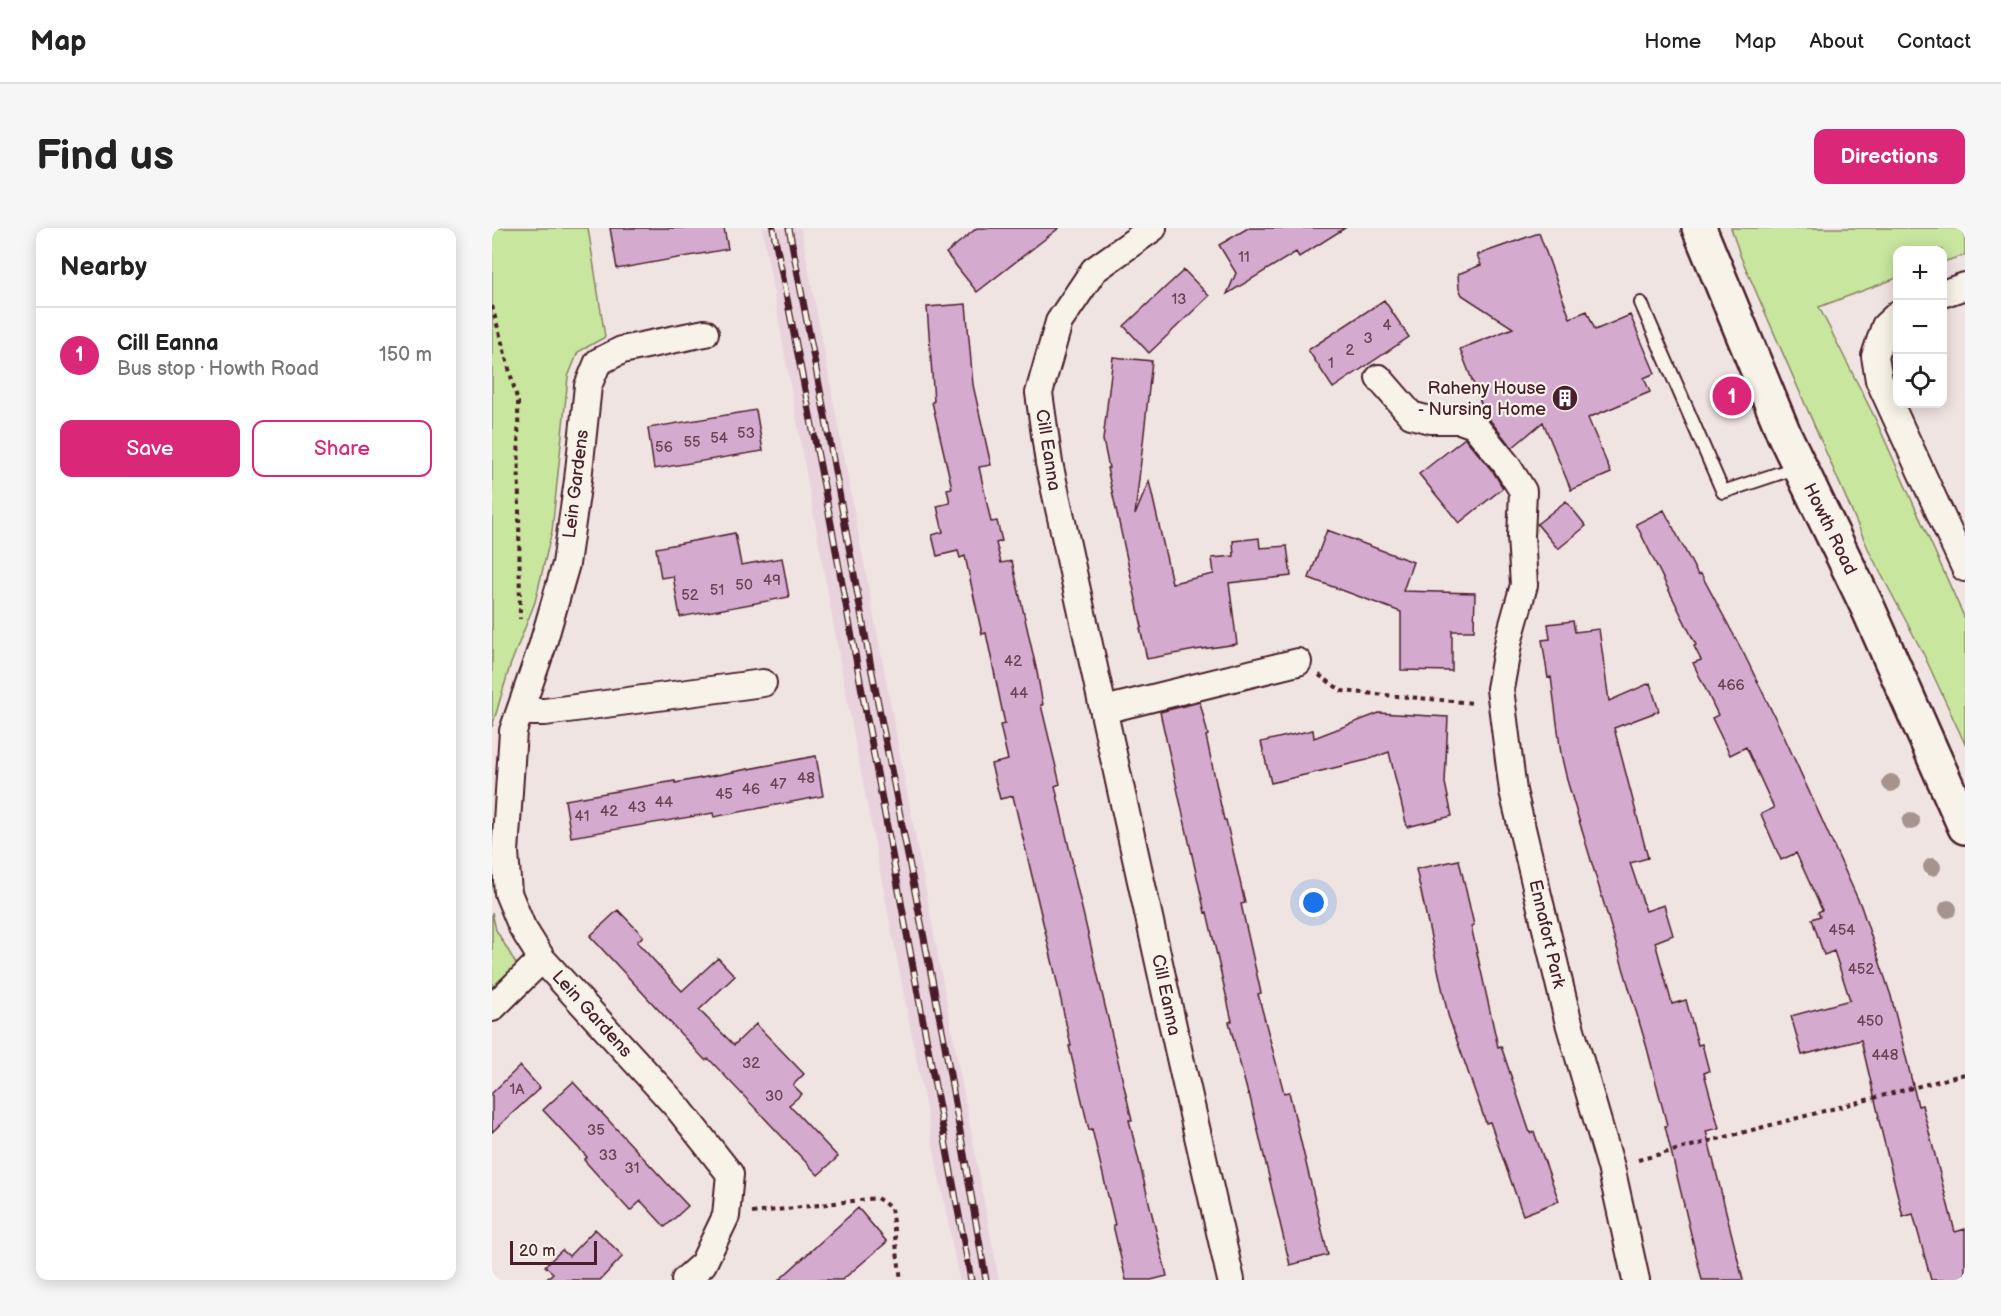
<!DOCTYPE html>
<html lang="en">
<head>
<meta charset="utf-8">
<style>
  :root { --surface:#fff; --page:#f6f6f6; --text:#222; --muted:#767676; --line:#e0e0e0; --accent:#db2777 }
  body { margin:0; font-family:"Balsamiq Sans",sans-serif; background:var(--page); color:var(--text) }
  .controls { position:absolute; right:18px; top:18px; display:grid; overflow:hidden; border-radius:12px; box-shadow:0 3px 15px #0003 }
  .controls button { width:54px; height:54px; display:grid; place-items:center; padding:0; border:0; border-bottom:2px solid var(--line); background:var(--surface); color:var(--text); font:30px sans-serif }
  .scale { position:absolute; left:18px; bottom:15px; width:87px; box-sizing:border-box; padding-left:6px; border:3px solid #4a1f2b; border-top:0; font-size:16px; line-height:21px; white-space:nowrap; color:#4a1f2b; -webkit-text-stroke:4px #f7f3e8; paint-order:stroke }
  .you { position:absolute; left:822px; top:675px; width:21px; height:21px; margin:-15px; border:4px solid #fff; border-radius:50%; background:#1a73e8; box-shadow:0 0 0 9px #1a73e833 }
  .badge { display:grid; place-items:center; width:39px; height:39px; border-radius:50%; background:var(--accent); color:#fff; font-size:20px; font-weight:700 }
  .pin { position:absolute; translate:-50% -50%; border:3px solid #fff; box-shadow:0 2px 6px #0006 }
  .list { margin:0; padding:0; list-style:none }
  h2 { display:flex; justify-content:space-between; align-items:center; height:78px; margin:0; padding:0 24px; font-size:26px }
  h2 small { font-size:20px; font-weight:400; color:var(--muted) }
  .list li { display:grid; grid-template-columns:39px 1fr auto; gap:18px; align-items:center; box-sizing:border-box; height:96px; padding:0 24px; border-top:2px solid var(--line) }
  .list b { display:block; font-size:22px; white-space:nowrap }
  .list p { margin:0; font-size:20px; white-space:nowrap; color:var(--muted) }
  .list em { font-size:20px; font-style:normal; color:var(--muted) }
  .actions { display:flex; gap:12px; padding:18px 24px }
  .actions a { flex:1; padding:14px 0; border:2px solid var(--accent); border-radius:12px; text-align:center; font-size:21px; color:var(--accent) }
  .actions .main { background:var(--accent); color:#fff }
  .icon { flex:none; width:33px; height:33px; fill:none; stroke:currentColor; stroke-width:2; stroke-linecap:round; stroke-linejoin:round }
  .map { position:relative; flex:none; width:1473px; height:1052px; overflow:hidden; border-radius:12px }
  header { display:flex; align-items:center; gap:36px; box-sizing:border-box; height:84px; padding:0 30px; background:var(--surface); border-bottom:2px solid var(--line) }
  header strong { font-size:28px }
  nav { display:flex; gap:33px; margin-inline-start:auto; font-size:21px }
  .intro { display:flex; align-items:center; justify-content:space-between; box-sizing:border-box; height:144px; padding:0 36px }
  h1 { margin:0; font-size:42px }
  .button { padding:15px 27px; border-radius:12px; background:var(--accent); color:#fff; font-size:21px; font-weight:700 }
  main { display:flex; gap:36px; padding:0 36px }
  aside { flex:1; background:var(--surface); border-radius:12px; box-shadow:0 3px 15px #0003 }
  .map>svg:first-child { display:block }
  .built { fill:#e8d3dd }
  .green { fill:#c8e69e; stroke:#898264; stroke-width:1.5 }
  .building { fill:#d4aacf; stroke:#4a1f2b; stroke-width:1.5 }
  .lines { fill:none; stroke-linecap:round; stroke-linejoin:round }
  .service-casing { stroke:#4a1f2b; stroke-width:16 }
  .minor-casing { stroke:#4a1f2b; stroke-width:30 }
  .secondary-casing { stroke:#4a1f2b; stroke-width:38 }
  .path { stroke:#4a1f2b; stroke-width:4; stroke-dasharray:4.5 4.5; stroke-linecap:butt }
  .service { stroke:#f7f3e8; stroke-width:12 }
  .minor { stroke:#f7f3e8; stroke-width:26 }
  .secondary { stroke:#f7f3e8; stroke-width:33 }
  .rail-casing { stroke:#4a1f2b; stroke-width:7 }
  .rail { stroke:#f7f3e8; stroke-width:4.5; stroke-dasharray:14; stroke-linecap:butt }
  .tree { fill:#a6938e }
  .labels { text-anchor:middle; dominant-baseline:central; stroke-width:4.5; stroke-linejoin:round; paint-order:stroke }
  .number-label { font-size:15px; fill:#6c4254 }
  .poi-label { font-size:18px; fill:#4a1f2b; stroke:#f7f3e8; text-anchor:end }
  .street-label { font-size:18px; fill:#4a1f2b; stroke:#f7f3e8 }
</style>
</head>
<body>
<header>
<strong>Map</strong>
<nav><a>Home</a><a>Map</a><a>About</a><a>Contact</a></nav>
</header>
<div class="intro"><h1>Find us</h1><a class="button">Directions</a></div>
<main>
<aside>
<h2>Nearby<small></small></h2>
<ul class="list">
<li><span class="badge">1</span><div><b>Cill Eanna</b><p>Bus stop · Howth Road</p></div><em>150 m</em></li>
</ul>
<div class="actions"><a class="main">Save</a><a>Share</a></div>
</aside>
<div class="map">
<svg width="1473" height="1052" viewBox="0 0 1473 1052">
  <rect width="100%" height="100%" fill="#f0e4e3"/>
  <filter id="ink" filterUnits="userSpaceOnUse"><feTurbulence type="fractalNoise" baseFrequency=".0167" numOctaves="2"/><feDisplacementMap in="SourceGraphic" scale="12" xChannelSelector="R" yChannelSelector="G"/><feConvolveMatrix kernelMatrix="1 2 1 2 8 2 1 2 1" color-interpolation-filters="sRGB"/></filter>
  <g filter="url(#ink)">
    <path class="built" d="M270,0H309L507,1052H467L356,478Z"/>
    <path class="green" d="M0,0H96L113,109L86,124L76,149L60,303L43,374L18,438L0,499Z
      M1239,0H1473V27L1451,34L1450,22H1406L1405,50L1327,79L1382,188L1473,391V516L1432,427L1378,325L1248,27Z
      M0,684L4,702L25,737L0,761Z"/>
    <path class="building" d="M118,0H232L236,21L125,41Z
      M485,0H567L485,64L454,25Z
      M756,0H853L807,29L804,24L735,66L744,45L727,17Z
      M1047,5L1078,90L1095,83L1103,102L1138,87L1163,145L1152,150L1158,164L1096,190L1119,245L1079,262L1051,194L1020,220L994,187L986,181L990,178L968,121L1021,100L970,67L967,60L966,46L989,37L985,27Z
      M692,42L717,68L657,125L632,98Z
      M892,72L917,109L841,160L816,122Z
      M474,76L481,157L499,237L487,239L499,294L505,293L510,313L504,315L509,335L520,333L545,444L551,477H549L568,556L563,558L581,637L580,638L640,892H637L675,1048L659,1052H634L621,997H623L600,901L597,902L577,818H579L563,745L521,568L508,571L499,536L516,532L508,497L513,496L494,405L490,406L473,328L468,330L466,323L445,328L440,307L451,304L445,278L458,275L455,261L460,260L440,174L442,173L435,79Z
      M621,129L660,133L643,287L657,253L680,355L722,346L720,330L742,328L741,313L767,310L768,320L795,318L799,348L737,355L745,416L703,422L655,431L648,400L650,399L615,240H617L611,212Z
      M264,182L271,223L162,241L156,200Z
      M973,210L1002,245L1011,260L967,295L927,246Z
      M1074,273L1094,298L1066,321L1045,296Z
      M1172,282L1206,347L1209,346L1253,428L1291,506L1369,678L1399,768L1426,878L1430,877L1463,1004L1473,1001V1052H1439L1421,986L1411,989L1386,889H1387L1369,812L1310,827L1299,788L1358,772L1342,723L1332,727L1320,691L1328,688L1326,684L1330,682L1304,625L1289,632L1269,586L1282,580L1254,519L1238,527L1220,490L1226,487L1201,435L1209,432L1202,418L1204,417L1144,296Z
      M835,302L921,334L911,363L983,365L982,403H960V443L909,442V384L817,350Z
      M243,305L249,337L290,330L297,369L188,389L181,348L169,350L164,320Z
      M1081,393L1083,404L1107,401L1117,473L1158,455L1167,483L1122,500L1156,630L1138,635L1154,683L1172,677L1181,707L1163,714L1180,776L1194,772L1206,817L1210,816L1217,843L1212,845L1227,900L1214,903L1251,1052H1210L1173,898L1175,897L1155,820L1075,552L1069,526L1059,449L1056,450L1050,412L1058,411L1056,396Z
      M708,474L716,507L714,508L732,592H734L753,675L749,676L769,765L766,766L792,865L797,864L836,1027L798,1037L757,865L756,866L737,794L740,793L726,732L715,684L713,685L668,484Z
      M887,485L956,489L953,555L960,588L915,599L897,524L875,532L779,555L769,514L821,502L822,510Z
      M324,528L331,568L222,589L221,585L79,609L73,572L183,553V555Z
      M967,632L982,697L979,698L1006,819L1009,818L1038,905L1042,904L1067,973L1031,987L998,894L994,895L956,787L924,641Z
      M126,682L151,708L145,714L190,763L226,730L243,748L207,782L242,817L264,796L312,846L301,857L310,866L297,877L346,929L326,947L217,831L213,832L98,708Z
      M28,838L48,860L0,904V865Z
      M81,854L196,978L173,999L149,973L138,983L92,932L95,929L51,882Z
      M366,980L395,1014L350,1052H287Z
      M103,1001L131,1028L108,1052H54L61,1045L53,1038L70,1022L77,1028Z"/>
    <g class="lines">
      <defs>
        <path id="service" d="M1149,75L1231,264L1306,239"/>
        <path id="minor" d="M661,0L602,42L567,94L547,165L557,235L686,821L739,1052
          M1450,66L1473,58
          M1406,86L1393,98L1383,128L1387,152L1473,340
          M887,150L919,187L938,192H968L982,197L1014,236L1031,263L1029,308L1032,357L1017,411L1008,461L1021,563L1075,788L1119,939L1144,1052
          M612,482L806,434
          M28,484H53L271,455
          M0,780L50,731
          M193,1052L211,1036L234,988L238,946L186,880L50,731L30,699L16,665L13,624L21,503L50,419L74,336L86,252L96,158L106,134L130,122L213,105"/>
        <path id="secondary" d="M1207,0L1292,206L1376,380L1473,599"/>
      </defs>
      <use href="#service" class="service-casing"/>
      <use href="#minor" class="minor-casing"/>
      <use href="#secondary" class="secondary-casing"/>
      <path class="path" d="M0,78L26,174L28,391
        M827,447L850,463L982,475
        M1146,932L1473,846
        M260,985L385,970L399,980L409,1052"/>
      <use href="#service" class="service"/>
      <use href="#minor" class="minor"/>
      <use href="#secondary" class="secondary"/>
      <defs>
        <path id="rail" d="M281,0L332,258L479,1052
          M297,0L333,188L379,439L452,812L494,1052"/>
      </defs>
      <use href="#rail" class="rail-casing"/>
      <use href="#rail" class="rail"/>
    </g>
    <g class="tree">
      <circle cx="1399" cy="555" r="9"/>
      <circle cx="1419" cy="593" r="9"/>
      <circle cx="1440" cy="639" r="9"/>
      <circle cx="1456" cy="681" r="9"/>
    </g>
  </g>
  <defs>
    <symbol id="building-disc" viewBox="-11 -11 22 22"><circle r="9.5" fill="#4a1f2b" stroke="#f7f3e8"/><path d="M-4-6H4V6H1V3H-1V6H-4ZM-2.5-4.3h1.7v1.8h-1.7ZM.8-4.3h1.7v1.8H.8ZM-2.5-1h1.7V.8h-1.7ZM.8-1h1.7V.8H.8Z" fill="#fff"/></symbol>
  </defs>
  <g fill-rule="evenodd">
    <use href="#building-disc" x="1058" y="155" width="30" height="30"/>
  </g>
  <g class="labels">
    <g class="number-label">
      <text x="752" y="29">11</text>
      <text x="687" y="71">13</text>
      <text x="895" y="97">4</text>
      <text x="876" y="110">3</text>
      <text x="858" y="122">2</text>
      <text x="839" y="135">1</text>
      <text x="254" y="205">53</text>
      <text x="227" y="210">54</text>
      <text x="200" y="214">55</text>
      <text x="172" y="219">56</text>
      <text x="280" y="352">49</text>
      <text x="252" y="357">50</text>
      <text x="225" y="362">51</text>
      <text x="198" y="367">52</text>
      <text x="521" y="433">42</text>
      <text x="1239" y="457">466</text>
      <text x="527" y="465">44</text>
      <text x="314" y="550">48</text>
      <text x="286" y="556">47</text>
      <text x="259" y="561">46</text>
      <text x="232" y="566">45</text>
      <text x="172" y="574">44</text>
      <text x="145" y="579">43</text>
      <text x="117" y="583">42</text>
      <text x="90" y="588">41</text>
      <text x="1350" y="702">454</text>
      <text x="1369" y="741">452</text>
      <text x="1378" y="793">450</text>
      <text x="1393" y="827">448</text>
      <text x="259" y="835">32</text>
      <text x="25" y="861">1A</text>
      <text x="282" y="868">30</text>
      <text x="104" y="902">35</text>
      <text x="116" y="927">33</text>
      <text x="140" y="940">31</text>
    </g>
    <g class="poi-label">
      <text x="1054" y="160">Raheny House<tspan x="1054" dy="21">- Nursing Home</tspan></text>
    </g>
    <g class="street-label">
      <text transform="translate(556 222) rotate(81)">Cill Eanna</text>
      <text transform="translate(84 256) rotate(-83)">Lein Gardens</text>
      <text transform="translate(1338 301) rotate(64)">Howth Road</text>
      <text transform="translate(1055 706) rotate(77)">Ennafort Park</text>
      <text transform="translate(674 767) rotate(78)">Cill Eanna</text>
      <text transform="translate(100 786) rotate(48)">Lein Gardens</text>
    </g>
  </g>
</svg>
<div class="controls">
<button>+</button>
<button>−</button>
<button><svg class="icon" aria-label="locate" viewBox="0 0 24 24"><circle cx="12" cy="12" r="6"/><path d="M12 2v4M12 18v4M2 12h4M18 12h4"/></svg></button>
</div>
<div class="scale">20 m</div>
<div class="you"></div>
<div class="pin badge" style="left:1240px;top:168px">1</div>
</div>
</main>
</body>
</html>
